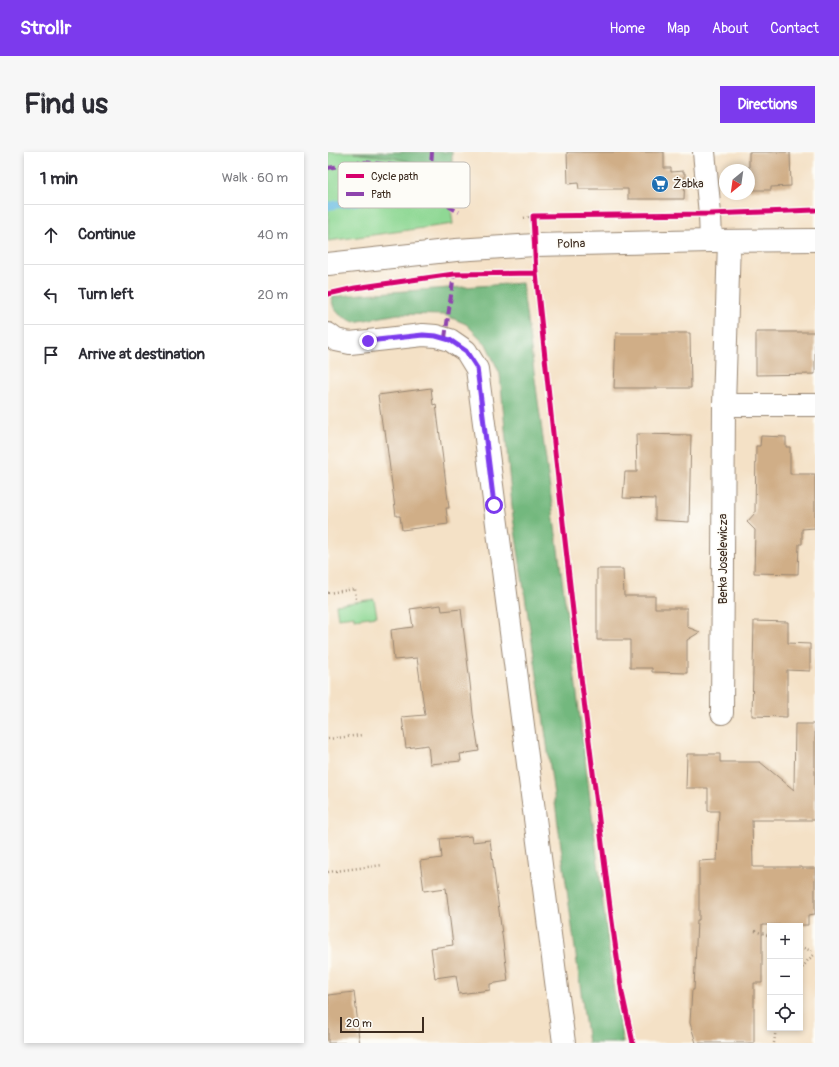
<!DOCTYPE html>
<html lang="en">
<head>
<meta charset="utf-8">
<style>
  :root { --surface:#fff; --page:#f7f7f7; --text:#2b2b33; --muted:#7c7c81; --line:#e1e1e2; --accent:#7c3aed }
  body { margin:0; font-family:Pangolin,sans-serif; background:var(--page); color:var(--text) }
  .controls { position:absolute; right:12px; bottom:12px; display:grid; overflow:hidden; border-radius:0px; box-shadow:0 2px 6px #0003 }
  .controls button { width:36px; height:36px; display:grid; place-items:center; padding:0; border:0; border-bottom:1px solid var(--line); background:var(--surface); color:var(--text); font:20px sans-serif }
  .compass { position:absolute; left:391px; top:12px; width:36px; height:36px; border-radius:50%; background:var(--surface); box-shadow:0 2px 6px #0003; rotate:209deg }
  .scale { position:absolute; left:12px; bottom:10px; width:84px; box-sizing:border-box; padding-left:4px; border:2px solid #3b2a1e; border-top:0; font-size:11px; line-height:14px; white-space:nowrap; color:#3b2a1e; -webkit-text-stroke:3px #fdfcf7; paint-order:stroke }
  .stop { position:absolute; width:12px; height:12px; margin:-9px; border:3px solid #7c3aed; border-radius:50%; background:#fff }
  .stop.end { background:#7c3aed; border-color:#fff; box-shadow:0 1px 4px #0008 }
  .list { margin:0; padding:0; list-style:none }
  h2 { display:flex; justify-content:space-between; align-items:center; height:52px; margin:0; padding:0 16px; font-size:17px }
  h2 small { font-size:13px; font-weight:400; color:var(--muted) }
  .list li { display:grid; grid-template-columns:26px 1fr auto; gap:12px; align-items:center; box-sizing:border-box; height:60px; padding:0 16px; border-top:1px solid var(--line) }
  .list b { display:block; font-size:15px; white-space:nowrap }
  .list em { font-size:13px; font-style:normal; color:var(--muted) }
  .icon { flex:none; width:22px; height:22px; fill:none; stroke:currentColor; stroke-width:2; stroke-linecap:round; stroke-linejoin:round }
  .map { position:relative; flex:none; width:487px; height:891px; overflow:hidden; border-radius:0px }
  header { display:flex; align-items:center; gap:24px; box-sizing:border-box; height:56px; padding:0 20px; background:var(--accent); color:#fff }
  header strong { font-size:19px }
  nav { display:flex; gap:22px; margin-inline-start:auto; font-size:14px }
  .intro { display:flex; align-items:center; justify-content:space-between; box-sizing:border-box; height:96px; padding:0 24px }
  h1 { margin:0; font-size:28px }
  .button { padding:10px 18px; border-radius:0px; background:var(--accent); color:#fff; font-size:14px; font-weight:700 }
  main { display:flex; gap:24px; padding:0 24px }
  aside { flex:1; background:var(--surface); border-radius:0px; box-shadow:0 2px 6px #0003 }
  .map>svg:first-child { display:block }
  .green { fill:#8fd894; stroke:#658159 }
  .forest { fill:#73b87e; stroke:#57714e }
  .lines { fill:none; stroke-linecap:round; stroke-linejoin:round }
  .stream { stroke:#65bae1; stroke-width:8 }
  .building { fill:#d0ae87 }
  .minor-casing { stroke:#988672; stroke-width:24 }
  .tertiary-casing { stroke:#988672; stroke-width:24 }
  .path { stroke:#988672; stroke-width:2.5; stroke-dasharray:1 3; stroke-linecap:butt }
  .minor { stroke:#fff; stroke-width:22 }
  .tertiary { stroke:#fff; stroke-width:22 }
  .quiet { stroke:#8e44ad; stroke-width:4; stroke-dasharray:8 4; stroke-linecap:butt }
  .cycleway-casing { stroke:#fdfcf7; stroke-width:8 }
  .cycleway { stroke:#d6006c; stroke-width:5 }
  .route { stroke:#7c3aed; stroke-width:5 }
  .labels { text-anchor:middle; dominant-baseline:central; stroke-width:3; stroke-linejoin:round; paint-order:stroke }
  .poi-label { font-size:12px; fill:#3b2a1e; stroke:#fdfcf7; text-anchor:start }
  .street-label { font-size:12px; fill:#3b2a1e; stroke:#fdfcf7 }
  .key { fill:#fdfcf7; stroke:#c3bdb6; stroke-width:1 }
  .key-label { font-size:11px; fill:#3b2a1e }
</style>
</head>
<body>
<header>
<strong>Strollr</strong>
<nav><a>Home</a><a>Map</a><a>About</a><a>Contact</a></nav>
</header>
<div class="intro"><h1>Find us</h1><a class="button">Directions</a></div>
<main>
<aside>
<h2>1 min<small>Walk · 60 m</small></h2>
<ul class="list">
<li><svg class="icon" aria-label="ahead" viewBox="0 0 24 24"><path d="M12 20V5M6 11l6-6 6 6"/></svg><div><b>Continue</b></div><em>40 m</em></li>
<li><svg class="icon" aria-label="left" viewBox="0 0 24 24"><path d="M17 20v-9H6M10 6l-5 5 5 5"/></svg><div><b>Turn left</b></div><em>20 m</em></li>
<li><svg class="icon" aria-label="arrive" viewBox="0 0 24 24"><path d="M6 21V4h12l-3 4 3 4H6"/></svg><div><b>Arrive at destination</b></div></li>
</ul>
</aside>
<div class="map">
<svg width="487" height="891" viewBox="0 0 487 891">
  <rect width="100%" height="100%" fill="#fdfcf7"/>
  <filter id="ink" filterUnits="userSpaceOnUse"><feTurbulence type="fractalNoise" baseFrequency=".025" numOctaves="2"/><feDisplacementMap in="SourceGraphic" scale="8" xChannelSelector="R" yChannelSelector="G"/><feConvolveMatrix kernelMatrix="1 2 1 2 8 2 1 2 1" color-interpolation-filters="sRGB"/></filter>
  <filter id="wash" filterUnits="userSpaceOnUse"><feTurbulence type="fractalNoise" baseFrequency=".012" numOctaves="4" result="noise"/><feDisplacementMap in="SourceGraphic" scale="16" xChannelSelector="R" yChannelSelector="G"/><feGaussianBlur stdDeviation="0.9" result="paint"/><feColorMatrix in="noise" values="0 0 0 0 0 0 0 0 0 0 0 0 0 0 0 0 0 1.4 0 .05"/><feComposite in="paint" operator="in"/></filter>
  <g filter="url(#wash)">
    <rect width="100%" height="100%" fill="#f4e1c6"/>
    <path class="green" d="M0,0H25L26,1L63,5L118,19L125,72L0,89Z
      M46,447L49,464L26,467V464L10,466L8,453Z"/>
    <path class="forest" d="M25,0H124V19H118L63,5L26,1Z
      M194,131L242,486L286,840L295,891H260L214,556L185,365L172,222L158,192L138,172L117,163L70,162L26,170L12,163L6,156L3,145L34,142Z"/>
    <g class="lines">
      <path class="stream" d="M0,54L73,42"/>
    </g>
    <g id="blocks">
      <path class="building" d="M239,0H336V16H343V20L355,19V21H357L356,47H300V37H251L250,31L240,32Z
        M421,0H462L463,34L443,35V38H421Z
        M428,180H487V222L428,223Z
        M288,181H362L363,236H286Z
        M103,236L105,253L108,252L121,356H118L120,372L74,378L72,364H68L57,278H55L50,243Z
        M308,282L363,283L361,370L327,368V347L295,346L297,320H309Z
        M433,284L458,285V295H462V322H487V376L474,377V392H471L470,422L426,421L427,378L419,370L427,361L428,294H432Z
        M269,417H295L296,444H327V456H359V475L372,480L359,488V521L324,520V516H302V488H269Z
        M113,453L114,459L133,457L142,531L145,562L151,599L132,602L133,609L102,612L100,593L78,596L74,565L97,563L89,506L66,508L63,478L85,475L82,457Z
        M426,469L460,470V491L482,492V519L459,518V565L424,564Z
        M467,572H487V668H424L425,715H474V716H487V762L480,763V773H434V831H426V891H368L362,871L364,838H366L369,768H371V709L389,708L391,659H380V636H358L359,602H392V610H432L466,638Z
        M143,684L144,690L162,688L180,829L162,832V838L131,842L128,823L107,826L103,796L125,793L118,736L96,739L92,709L114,706L112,687Z
        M26,840L31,880H30L32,891H0V843Z"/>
    </g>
  </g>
  <g filter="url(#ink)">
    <use href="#blocks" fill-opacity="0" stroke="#988672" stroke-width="1"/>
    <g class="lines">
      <defs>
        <path id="minor" d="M376,0L382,62L383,89
          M0,182L8,188L22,191L95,183L108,184L122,188L138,199L149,217L236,891
          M396,253H487
          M394,561L396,253L401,89"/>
        <path id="tertiary" d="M0,112L128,98L207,93L383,89L487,88"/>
      </defs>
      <use href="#minor" class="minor-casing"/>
      <use href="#tertiary" class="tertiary-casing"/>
      <path class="path" d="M196,66L205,64
        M0,441L27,437L28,447
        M0,587L34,583
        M0,720L55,713
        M427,779L442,784
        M472,795L487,800
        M472,819L480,808L487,802
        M446,891L448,876"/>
      <use href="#minor" class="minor"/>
      <use href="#tertiary" class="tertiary"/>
      <path class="quiet" d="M104,0C103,18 99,34 113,48C118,53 125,57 131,60
        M0,16L35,10L73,14L133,34
        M117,186L126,122"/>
      <defs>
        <path id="cycleway" d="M0,142L27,136L126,122L208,121
          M305,891L294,841L282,755L248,486L227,300L208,121L205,64L382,62L487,58"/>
      </defs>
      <use href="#cycleway" class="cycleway-casing"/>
      <use href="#cycleway" class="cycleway"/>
    </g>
  </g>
  <g class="lines" filter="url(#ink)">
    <path class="route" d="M40,189L95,183L108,184L122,188L138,199L149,216L166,353"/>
  </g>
  <defs>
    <symbol id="supermarket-disc" viewBox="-11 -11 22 22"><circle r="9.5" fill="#1f6fb2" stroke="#fdfcf7"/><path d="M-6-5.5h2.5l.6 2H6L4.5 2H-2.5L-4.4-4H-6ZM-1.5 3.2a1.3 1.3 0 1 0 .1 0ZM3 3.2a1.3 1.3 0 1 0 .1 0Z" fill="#fff"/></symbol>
  </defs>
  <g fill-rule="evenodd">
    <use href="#supermarket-disc" x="322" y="22" width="20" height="20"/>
  </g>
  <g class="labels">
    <g class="poi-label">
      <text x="345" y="32">Żabka</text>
    </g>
    <g class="street-label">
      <text transform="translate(243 92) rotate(-1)">Polna</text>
      <text transform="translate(395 407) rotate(-90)">Berka Joselewicza</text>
    </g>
  </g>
  <rect x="10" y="10" width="132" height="46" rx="6" class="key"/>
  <rect x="18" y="22" width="18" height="4" fill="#d6006c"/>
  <rect x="18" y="40" width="18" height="4" fill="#8e44ad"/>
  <g class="key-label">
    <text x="43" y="28">Cycle path</text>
    <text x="43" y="46">Path</text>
  </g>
</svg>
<div class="controls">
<button>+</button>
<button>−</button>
<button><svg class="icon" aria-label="locate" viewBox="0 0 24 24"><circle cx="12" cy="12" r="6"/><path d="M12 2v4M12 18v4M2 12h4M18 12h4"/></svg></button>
</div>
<svg class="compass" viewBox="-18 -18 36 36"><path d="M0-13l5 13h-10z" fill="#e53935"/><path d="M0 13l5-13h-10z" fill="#7c7c81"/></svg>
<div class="scale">20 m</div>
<div class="stop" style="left:166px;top:353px"></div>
<div class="stop end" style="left:40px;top:189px"></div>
</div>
</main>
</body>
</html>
